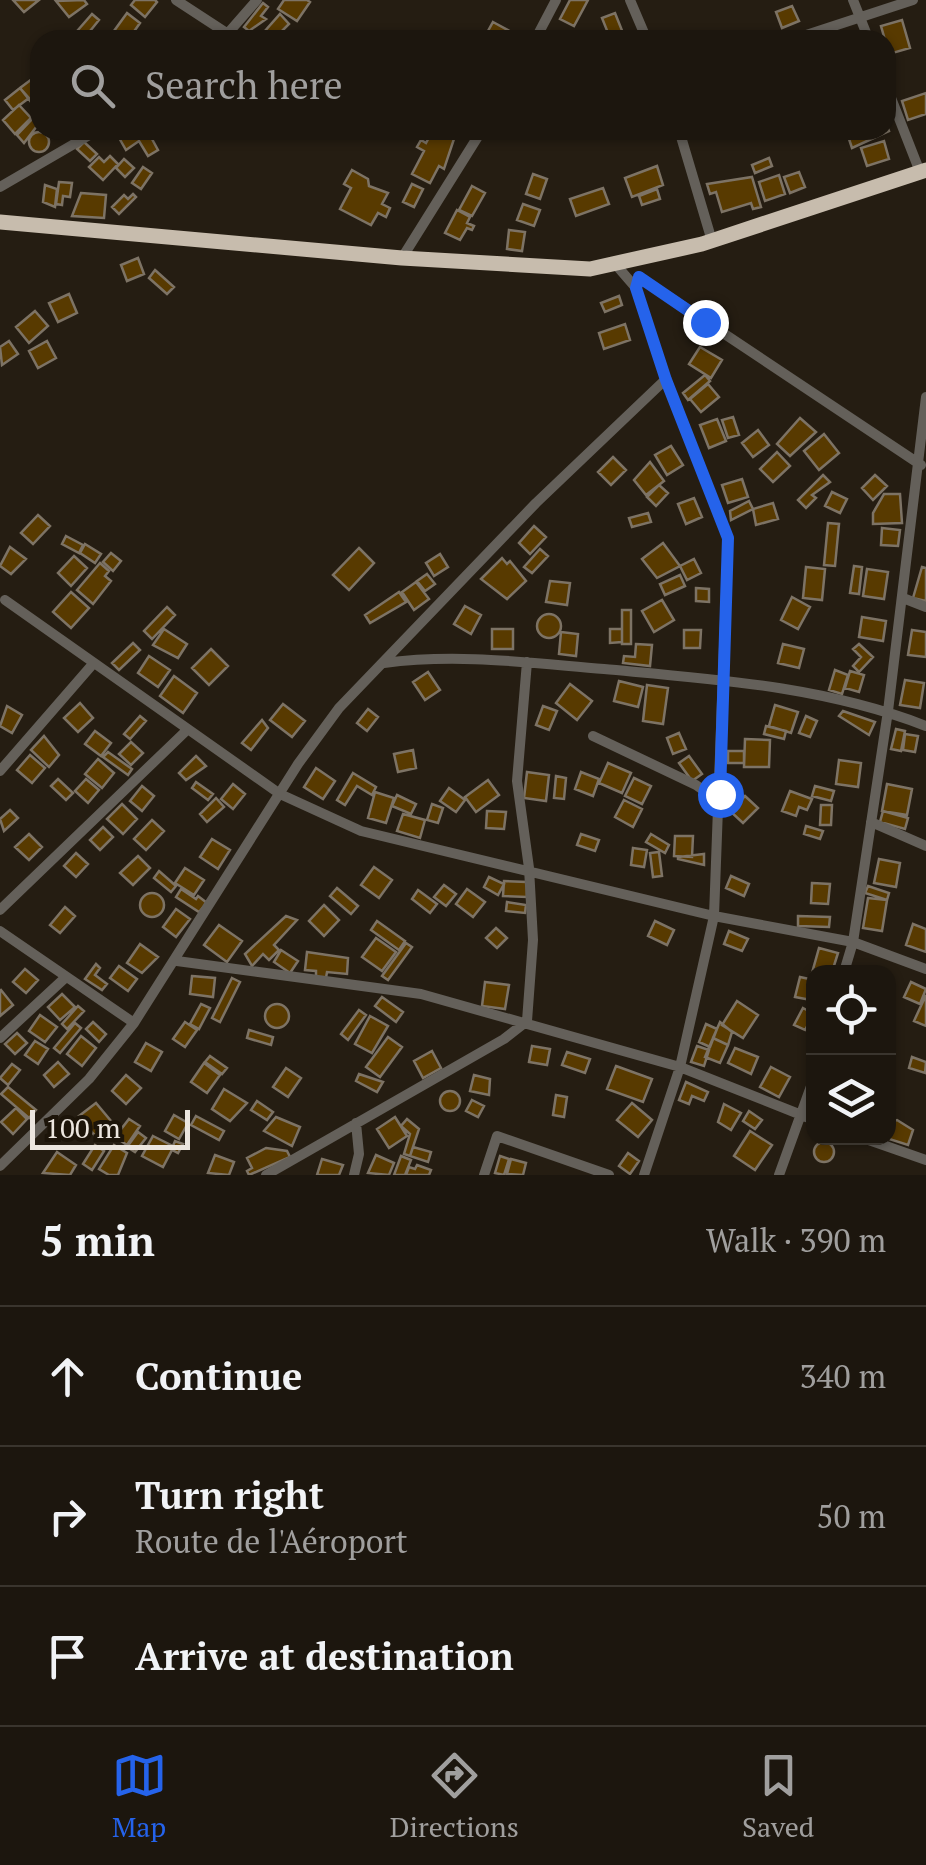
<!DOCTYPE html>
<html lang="en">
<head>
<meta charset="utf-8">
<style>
  :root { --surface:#1c160e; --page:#29231c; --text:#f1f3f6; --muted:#a09f9e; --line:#3a352e; --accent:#2563eb }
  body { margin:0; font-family:"PT Serif",serif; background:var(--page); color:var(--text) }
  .controls { position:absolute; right:30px; bottom:30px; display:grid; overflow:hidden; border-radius:20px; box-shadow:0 2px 8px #0004 }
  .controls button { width:90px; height:90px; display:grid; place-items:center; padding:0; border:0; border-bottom:2px solid var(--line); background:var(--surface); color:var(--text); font:50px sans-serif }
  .scale { position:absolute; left:30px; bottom:25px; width:160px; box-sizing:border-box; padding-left:10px; border:5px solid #ece6df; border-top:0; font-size:28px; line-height:35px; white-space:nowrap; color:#ece6df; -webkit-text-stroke:8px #1c1409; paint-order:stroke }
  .stop { position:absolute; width:30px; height:30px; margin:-22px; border:8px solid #2563eb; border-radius:50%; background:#fff }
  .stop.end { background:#2563eb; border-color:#fff; box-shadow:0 2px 10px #0008 }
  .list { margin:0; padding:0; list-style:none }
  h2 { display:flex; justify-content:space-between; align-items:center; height:130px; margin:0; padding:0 40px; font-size:42px }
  h2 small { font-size:32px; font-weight:400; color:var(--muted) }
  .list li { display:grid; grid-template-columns:65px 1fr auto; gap:30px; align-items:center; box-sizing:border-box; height:140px; padding:0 40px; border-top:2px solid var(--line) }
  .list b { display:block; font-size:38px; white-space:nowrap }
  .list p { margin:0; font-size:32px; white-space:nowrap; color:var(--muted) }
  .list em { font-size:32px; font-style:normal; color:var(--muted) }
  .icon { flex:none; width:55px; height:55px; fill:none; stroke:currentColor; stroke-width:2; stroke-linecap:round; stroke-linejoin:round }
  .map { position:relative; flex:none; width:926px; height:1175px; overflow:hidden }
  .search { position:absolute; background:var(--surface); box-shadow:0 2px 8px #0004; left:30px; right:30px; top:30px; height:110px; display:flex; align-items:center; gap:25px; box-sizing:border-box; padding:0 35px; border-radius:30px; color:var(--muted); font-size:38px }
  .sheet { height:550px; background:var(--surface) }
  nav { display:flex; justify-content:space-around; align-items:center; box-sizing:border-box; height:140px; border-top:2px solid var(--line); background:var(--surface); font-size:28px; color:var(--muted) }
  nav a { display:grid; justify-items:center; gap:5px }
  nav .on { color:var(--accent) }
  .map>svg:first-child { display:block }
  .building { fill:#583a00; stroke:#7d7365; stroke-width:2.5 }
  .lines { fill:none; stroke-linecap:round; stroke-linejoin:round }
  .minor { stroke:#64605a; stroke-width:10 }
  .highway { stroke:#c7bcad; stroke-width:15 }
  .route { stroke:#2563eb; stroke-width:12 }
</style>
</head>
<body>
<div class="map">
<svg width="926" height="1175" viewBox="0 0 926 1175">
  <rect width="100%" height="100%" fill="#251d12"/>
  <path class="building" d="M13,0H39L24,12Z
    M84,0L87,4L69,17L56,1Z
    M135,0H155L157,2L145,17L131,5Z
    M284,0H307L310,2L297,21L278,9Z
    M570,0H588L574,26L560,19Z
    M263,3L268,7L261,16L266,19L249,31L244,27Z
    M792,6L799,21L782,28L776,12Z
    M127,13L140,23L128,40L114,31Z
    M615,13L623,33L610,38L602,18Z
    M92,14L99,20L86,36L78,30Z
    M280,14L289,24L273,40H257Z
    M902,20L910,48L889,54L881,26Z
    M493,22L517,35L515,40H483Z
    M40,73V95L31,102L20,88Z
    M20,88L29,98L13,110L5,100Z
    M926,93V114L908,120L902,101Z
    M19,105L31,118L15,134L3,120Z
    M37,114L40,122L24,143L17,135Z
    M886,123L889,131L852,148L847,133L886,130Z
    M128,130H147L158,150L148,156L139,141L126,150L118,136Z
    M433,130L454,139L444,169L439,166L430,183L412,174L424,151L417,147L421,140L426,143Z
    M29 142a10 10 0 1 1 20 0a10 10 0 1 1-20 0Z
    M884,141L889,159L867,166L861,148Z
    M84,142L97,154L90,161L77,149Z
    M110,156L118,164L103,180L89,167L99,157L104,162Z
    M769,158L772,166L755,173L752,165Z
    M124,159L134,168L125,177L116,168Z
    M657,166L663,185L632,197L625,178Z
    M143,167L152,173L141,189L132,183Z
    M352,170L368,179L369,186L388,193L382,204L390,208L386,217L378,213L371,225L340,209L351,188L344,184Z
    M799,172L805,187L790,193L784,177Z
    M533,174L547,179L540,199L526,194Z
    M779,175L785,194L765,201L759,182Z
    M752,177L761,207L753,209L751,203L722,212L716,192L710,194L707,184Z
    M59,182L72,183L70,197L63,196L62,205L56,204Z
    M412,184L423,189L414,207L403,202Z
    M45,185L57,189L55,207L43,202Z
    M472,186L485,193L472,216L459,210Z
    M603,188L609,204L576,216L570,199Z
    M657,189L660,199L642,205L639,196Z
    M81,193L106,195L104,218L72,216Z
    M133,194L136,197L119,214L112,207L124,195L128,199Z
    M523,204L540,210L534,226L517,220Z
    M457,210L470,217L467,223L474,226L472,230L467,228L460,240L445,233Z
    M509,230L525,232L522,251L507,249Z
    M138,258L144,274L127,281L121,265Z
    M155,270L174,287L167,294L149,278Z
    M69,294L77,313L58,322L49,303Z
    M619,296L622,305L605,312L601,303Z
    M35,311L48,326L29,343L16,327Z
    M625,324L630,340L604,349L599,333Z
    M9,341L18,354L2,365L0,347Z
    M47,341L56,358L38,368L29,351Z
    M700,347L722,360L711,378L689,364Z
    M705,375L710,381L688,400L683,393Z
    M708,384L719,397L701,412L690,399Z
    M733,417L739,435L728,438L722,420Z
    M800,418L816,432L790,456L777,444Z
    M717,419L726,441L709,448L700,425Z
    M758,430L769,445L753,457L742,443Z
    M824,434L839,453L819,470L804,451Z
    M671,446L683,465L667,475L655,455Z
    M777,452L790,466L773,482L760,469Z
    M613,457L626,470L611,485L598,472Z
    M650,462L664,481L646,495L634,480Z
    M823,475L830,482L812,495L816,498L806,508L798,500Z
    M875,475L887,486L873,500L862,488Z
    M742,479L748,497L728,503L722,485Z
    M659,485L668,493L656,506L647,497Z
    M832,492L847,499L840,513L825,506Z
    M884,494H900L902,523L873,524V513Z
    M694,498L702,517L686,524L678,504Z
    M749,501L753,509L731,520L730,511Z
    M773,503L778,519L756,525L753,509Z
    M648,513L651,522L632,527L629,518Z
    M38,515L50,526L33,544L21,533Z
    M828,523L839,524L835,566L824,565Z
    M534,526L546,537L530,554L519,543Z
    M882,528L900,530L898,546L881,545Z
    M66,536L83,545L79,553L62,544Z
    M663,543L680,566L657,578L642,559Z
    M85,544L101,554L95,563L80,553Z
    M10,547L26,559L11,574L0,566Z
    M359,548L374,563L349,590L333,575Z
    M540,549L548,556L532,573L524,567Z
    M111,553L121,561L113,571L103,562Z
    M440,554L448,567L434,576L426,563Z
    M74,556L87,568L71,586L58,573Z
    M502,558L507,564L510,561L526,581L507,599L481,579Z
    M694,559L701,573L687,580L680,566Z
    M100,563L109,571L105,576L111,581L93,604L77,590Z
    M854,566L862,567L859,594L850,593Z
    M806,567L825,569L822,600L803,598Z
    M922,567L926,568V601L913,598Z
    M867,569L888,572L884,599L863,596Z
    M427,574L435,584L425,591L417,581Z
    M680,575L685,586L665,595L660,584Z
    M550,581L570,583L567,605L546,602Z
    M416,582L429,599L414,610L402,592Z
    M696,588L709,589V602L696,601Z
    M71,592L89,608L71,628L53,612Z
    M399,592L406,602L370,623L365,615Z
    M792,597L810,607L798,629L781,620Z
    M662,600L674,620L654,632L642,611Z
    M465,606L481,615L471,634L454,624Z
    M167,607L175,615L152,639L144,631Z
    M622,610H631V644H622Z
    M537 626a12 12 0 1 1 24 0a12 12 0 1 1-24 0Z
    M862,617L886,621L883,641L859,637Z
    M164,629L187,644L178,658L153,645Z
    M492,629H513V649H492Z
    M610,629H622V642L610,643Z
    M684,630H701L700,648H684Z
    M912,630L926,632V657L908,655Z
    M561,632L578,634L576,656L559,654Z
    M133,643L140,650L119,670L112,663Z
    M636,644L652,645L650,666L623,663L624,656L635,657Z
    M783,644L804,649L799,668L778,663Z
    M859,644L873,657L859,672L853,666L861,657L853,649Z
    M211,649L228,666L209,685L192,668Z
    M149,656L170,670L158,687L138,673Z
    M835,670L848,675L842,694L829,690Z
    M850,671L864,675L859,692L845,688Z
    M428,672L440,690L425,700L413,682Z
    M174,676L197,693L183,713L160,696Z
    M905,680L924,683L920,708L900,705Z
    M619,681L643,687L638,707L614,701Z
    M570,684L592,701L577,720L556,703Z
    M647,685L668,688L663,724L643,721Z
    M80,703L93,718L78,732L64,718Z
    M283,704L305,721L292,737L270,720Z
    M775,705L798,712L791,733L769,726Z
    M7,706L22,715L12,733L0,726Z
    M543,706L557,711L549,730L536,725Z
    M368,709L378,717L367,731L357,723Z
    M843,711L875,722L869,735L839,716Z
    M140,716L146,721L130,739L124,734Z
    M806,716L817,721L810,737L799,733Z
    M262,720L268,728L251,750L242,743Z
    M766,726L786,731L784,739L764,734Z
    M896,729L905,731L901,751L891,749Z
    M95,731L111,743L101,756L85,744Z
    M679,733L686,749L673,754L667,738Z
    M905,734L918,736L915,752L903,750Z
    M44,736L59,755L49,767L31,750Z
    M745,739L770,740L769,767H744Z
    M131,742L143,753L131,765L119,754Z
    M413,750L416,768L398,772L394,754Z
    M728,751H744V763H728Z
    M108,752L132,769L128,775L103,757Z
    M30,755L45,768L32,783L17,770Z
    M196,756L206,766L186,780L179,773Z
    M689,756L702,774L692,781L679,763Z
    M98,759L114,773L102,788L85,774Z
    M839,760L861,763L858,787L836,784Z
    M608,763L631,773L622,793L599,783Z
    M316,768L335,781L323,799L304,787Z
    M527,772L549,775L546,801L524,798Z
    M581,772L599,779L593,796L575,789Z
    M353,773L376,787L372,795L357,786L345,805L337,800Z
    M556,776L566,778L564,799L554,798Z
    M634,778L651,786L642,804L625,796Z
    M58,779L73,793L66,800L51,786Z
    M86,779L99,790L88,803L75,791Z
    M488,780L499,795L476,812L465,797Z
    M196,782L213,794L208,800L192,788Z
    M233,784L245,794L233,809L221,799Z
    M887,784L912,789L907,815L882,811Z
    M142,786L154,796L142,811L130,801Z
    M815,786L834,791L831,801L812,796Z
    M449,788L465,800L456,812L440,801Z
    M790,791L812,799L807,810L799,807L796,816L782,811Z
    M375,792L394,798L386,823L368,818Z
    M397,795L416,804L411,814L392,806Z
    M745,796L758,808L743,823L730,811Z
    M216,798L224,807L207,822L200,814Z
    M624,800L642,809L633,827L615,817Z
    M122,804L137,819L123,834L107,819Z
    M432,804L443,808L438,823L427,820Z
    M821,805H832L831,825H820Z
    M10,810L18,818L4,831L0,819Z
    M487,811L506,812L504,829L486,828Z
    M883,811L908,818L905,829L880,822Z
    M403,814L425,820L420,838L397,831Z
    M152,820L164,831L146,850L134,839Z
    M806,826L823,831L820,839L804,834Z
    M103,827L113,837L100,850L90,840Z
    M29,834L42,847L29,860L15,847Z
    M581,834L599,840L595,851L577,845Z
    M651,834L669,845L665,853L646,842Z
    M675,836H693L692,857L674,856Z
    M212,839L230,850L218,869L200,857Z
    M633,848L647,850L644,867L631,865Z
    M659,852L662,876L653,877L650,853Z
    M76,853L88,864L76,877L64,866Z
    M704,854V865L678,859V857Z
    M138,856L150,868L133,885L120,873Z
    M879,859L900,863L896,887L874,883Z
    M374,867L392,880L379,898L361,885Z
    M185,868L204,880L194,895L175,883Z
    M159,871L176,886L171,892L154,878Z
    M731,876L749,884L744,896L726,888Z
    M489,877L504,884L498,895L484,887Z
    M504,881L527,882V897L503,896Z
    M812,883L830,884L828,904L811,903Z
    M444,885L456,894L446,906L434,897Z
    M868,886L889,893L887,900L865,893Z
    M337,888L358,906L351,914L330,896Z
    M181,889L196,899L198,896L207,903L199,912L176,897Z
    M467,889L485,902L473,917L456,904Z
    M418,890L437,904L430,913L412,899Z
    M140 905a12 12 0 1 1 24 0a12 12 0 1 1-24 0Z
    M868,898L887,900L882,931L863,928Z
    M507,902L526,905L525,913L506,911Z
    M324,905L339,920L324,936L309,921Z
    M65,907L75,916L60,933L50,925Z
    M176,909L190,919L176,937L163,927Z
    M286,916L297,920L274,945L279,950L269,960L263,954L252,966L245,954Z
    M798,916L830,917L829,927L798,926Z
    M377,921L405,941L399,950L371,930Z
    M655,921L674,930L667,945L648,936Z
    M913,924L926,929V952L906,945Z
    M219,925L242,941L227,962L204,945Z
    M496,928L507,938L497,948L486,938Z
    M729,931L748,939L742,951L724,944Z
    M376,938L396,952L382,971L362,957Z
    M406,943L412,947L388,980L382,976Z
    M140,944L158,957L142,973L127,963Z
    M819,948L838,953L832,972L812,973Z
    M281,950L298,961L290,973L274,962Z
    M307,952L348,958L347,974L327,972L326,978L316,977V971L305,970Z
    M96,964L100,968L95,975L107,984L102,990L85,979Z
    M119,966L137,979L128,991L110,978Z
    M25,969L38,980L26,993L13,982Z
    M192,976L215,978L213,997L190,994Z
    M800,977L814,980L811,1000L795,997Z
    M232,978L240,982L220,1022L212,1018Z
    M485,982L509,985L505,1009L482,1006Z
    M911,982L926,989L920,1004L904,997Z
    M1,990L13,1005L0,1016V991Z
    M62,994L75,1007L60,1020L48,1007Z
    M926,995V1026L914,1021Z
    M382,997L403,1012L396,1022L375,1006Z
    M737,1001L758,1015L743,1038L722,1025Z
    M265 1016a12 12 0 1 1 24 0a12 12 0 1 1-24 0Z
    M201,1004L210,1008L199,1029L190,1024Z
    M78,1006L84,1011L67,1029L62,1024Z
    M803,1008L814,1014L805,1030L794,1025Z
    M359,1010L366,1015L348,1040L341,1034Z
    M40,1015L57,1027L45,1042L29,1031Z
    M370,1016L388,1026L372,1053L355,1044Z
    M93,1022L106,1034L99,1042L86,1029Z
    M185,1022L197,1030L185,1047L173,1039Z
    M720,1022L732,1032L728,1045L713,1038Z
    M75,1023L81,1028L60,1053L54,1048Z
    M706,1024L717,1029L710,1047L699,1042Z
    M249,1030L273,1037L271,1045L247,1038Z
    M17,1033L27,1043L15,1054L5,1044Z
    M81,1036L96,1048L82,1066L67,1054Z
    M388,1037L402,1047L380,1077L366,1067Z
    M713,1038L728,1045L720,1063L705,1057Z
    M35,1041L48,1049L38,1064L25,1055Z
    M146,1043L162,1052L151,1071L135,1062Z
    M532,1046L550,1049L547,1065L529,1062Z
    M697,1046L709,1050L704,1066L691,1062Z
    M735,1048L758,1057L751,1074L728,1063Z
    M432,1051L441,1068L423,1078L414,1061Z
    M567,1052L590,1059L585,1073L562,1065Z
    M210,1056L227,1068L222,1074L205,1062Z
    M912,1057L926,1062L925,1073L909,1068Z
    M58,1062L69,1074L54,1087L44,1075Z
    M204,1063L220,1075L207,1093L191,1082Z
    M12,1064L20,1070L8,1085L0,1078Z
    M616,1066L652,1079L643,1102L607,1089Z
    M771,1067L790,1077L779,1097L760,1087Z
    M286,1068L301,1078L288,1097L273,1087Z
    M359,1074L383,1082L377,1092L356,1081Z
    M126,1075L141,1088L126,1104L112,1091Z
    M474,1075L490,1079L489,1095L470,1091Z
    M686,1082L708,1092L704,1101L692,1096L689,1104L679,1100Z
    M8,1087L36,1110L29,1118L1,1094Z
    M224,1089L247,1103L230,1121L212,1109Z
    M440 1101a10 10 0 1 1 20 0a10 10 0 1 1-20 0Z
    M556,1095L567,1097L564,1117L553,1115Z
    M472,1100L484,1106L478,1117L466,1111Z
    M257,1101L273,1112L267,1120L251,1110Z
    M96,1103L111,1121L96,1137L79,1116Z
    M632,1103L652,1120L638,1137L617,1120Z
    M724,1104L741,1113L731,1130L718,1122Z
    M16,1108L27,1119L13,1134L1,1122Z
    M749,1111L762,1120L755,1129L743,1121Z
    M174,1115L188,1123L179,1139L165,1131Z
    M196,1116L224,1131L219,1140L191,1125Z
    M276,1117L300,1127L292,1146L264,1131Z
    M395,1117L407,1136L389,1148L377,1129Z
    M129,1119L140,1126L127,1145L115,1137Z
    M407,1119L419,1129L410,1156L404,1154L410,1134L401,1126Z
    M897,1120L913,1130L908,1145L886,1138L890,1122Z
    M750,1131L772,1145L755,1170L734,1156Z
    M138,1132L146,1138L135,1152L127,1147Z
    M153,1136L173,1146L175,1141L183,1144L178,1153L172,1150L163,1167L142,1156Z
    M814 1152a10 10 0 1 1 20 0a10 10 0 1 1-20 0Z
    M95,1145L104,1151L92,1170L83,1164Z
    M114,1145L127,1153L118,1175H109L99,1169Z
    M413,1147L431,1152L428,1162L410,1156Z
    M266,1148L287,1151L290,1157L249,1175L247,1171L252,1168L247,1158Z
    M57,1152L76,1165L70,1175L43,1173Z
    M628,1153L639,1161L630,1174L619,1166Z
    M215,1155L234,1162L229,1175L208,1173Z
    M376,1155L394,1163L389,1175L368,1173Z
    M401,1156L411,1160L405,1175H394Z
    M500,1156L509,1159L504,1175L495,1173Z
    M322,1159L343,1165L339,1175H317Z
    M511,1159L526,1163L523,1175L507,1174Z
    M417,1165L431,1170L429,1175H406L409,1167L415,1169Z"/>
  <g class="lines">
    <path class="minor" d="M176,0L228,34
      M630,0L647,40
      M853,0L869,40
      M222,40L257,0
      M535,40L556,0
      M791,40L913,0
      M886,85L920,172
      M679,130L712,241
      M0,187L98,130
      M402,258L482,130
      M639,277L921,465
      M903,598L926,607
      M5,600L280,794L361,831L714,916L853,942L926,969
      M384,663C458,653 530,663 604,669C712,679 824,686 926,726
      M593,736L696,785L720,802
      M0,771L92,665
      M871,822L926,846
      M0,910L187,730
      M0,931L134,1023
      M177,961L421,994L680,1067L814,1120
      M844,972L853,942L888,711L926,397
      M0,1038L66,977
      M863,1138L926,1160
      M0,1166L89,1079L134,1023L298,764L339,708L536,503L666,379L636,288L617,266
      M266,1175L504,1039L527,1021L533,940L529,868L517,781L527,662
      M354,1175L359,1154L356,1123
      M484,1175L497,1136L609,1175
      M644,1175L680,1067L714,916L728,538L666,379
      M779,1175L814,1078"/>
    <path class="highway" d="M0,222L402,258L590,269L702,244L926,170"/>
  </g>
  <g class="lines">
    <path class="route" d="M705,322L639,277L636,288L666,380L728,538L720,794"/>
  </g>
</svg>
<div class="controls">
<button><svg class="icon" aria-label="locate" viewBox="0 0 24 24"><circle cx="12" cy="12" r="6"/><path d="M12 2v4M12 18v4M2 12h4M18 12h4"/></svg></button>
<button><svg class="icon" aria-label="layers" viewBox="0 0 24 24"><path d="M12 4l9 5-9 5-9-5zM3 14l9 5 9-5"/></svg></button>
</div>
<div class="scale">100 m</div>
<div class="stop" style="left:720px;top:794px"></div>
<div class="stop end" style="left:705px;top:322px"></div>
<div class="search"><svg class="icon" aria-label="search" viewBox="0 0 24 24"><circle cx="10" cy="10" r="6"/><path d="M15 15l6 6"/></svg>Search here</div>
</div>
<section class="sheet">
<h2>5 min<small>Walk · 390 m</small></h2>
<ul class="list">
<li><svg class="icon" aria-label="ahead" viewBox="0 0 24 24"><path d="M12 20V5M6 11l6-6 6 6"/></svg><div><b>Continue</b></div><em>340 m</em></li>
<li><svg class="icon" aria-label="right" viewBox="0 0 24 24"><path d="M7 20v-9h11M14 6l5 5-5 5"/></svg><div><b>Turn right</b><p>Route de l'Aéroport</p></div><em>50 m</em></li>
<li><svg class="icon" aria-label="arrive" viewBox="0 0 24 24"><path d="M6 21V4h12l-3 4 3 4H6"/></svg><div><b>Arrive at destination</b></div></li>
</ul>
</section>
<nav>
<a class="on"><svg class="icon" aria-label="map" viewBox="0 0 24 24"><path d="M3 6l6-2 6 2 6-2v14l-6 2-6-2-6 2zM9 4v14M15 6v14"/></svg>Map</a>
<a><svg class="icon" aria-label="directions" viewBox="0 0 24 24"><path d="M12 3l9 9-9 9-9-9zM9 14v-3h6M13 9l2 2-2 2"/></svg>Directions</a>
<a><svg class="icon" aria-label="saved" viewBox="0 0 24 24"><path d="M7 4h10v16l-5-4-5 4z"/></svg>Saved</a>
</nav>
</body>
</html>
